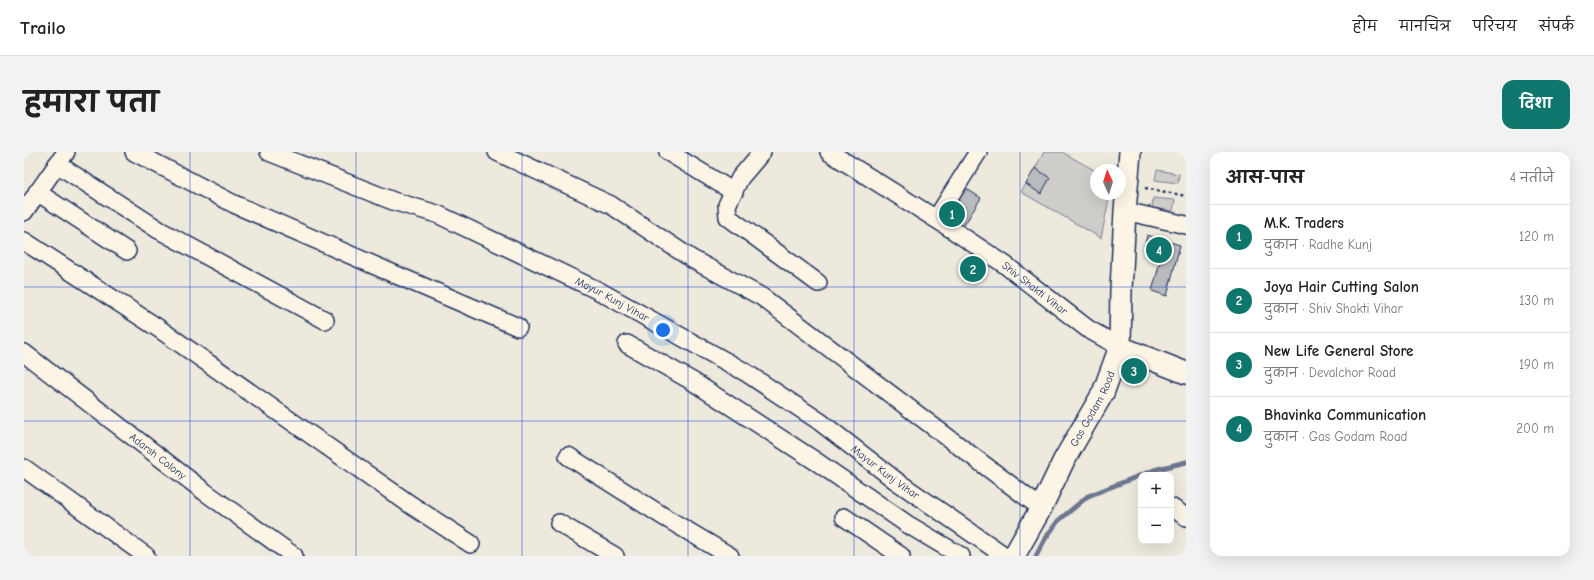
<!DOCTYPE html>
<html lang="hi">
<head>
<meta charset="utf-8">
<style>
  :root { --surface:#fff; --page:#f2f2f2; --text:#222; --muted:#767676; --line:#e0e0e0; --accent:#0f766e }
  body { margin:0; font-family:"Comic Neue","Playpen Sans Deva",sans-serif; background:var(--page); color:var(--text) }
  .controls { position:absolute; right:12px; bottom:12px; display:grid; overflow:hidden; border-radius:8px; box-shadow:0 4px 16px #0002 }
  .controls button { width:36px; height:36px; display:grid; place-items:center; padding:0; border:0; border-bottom:1px solid var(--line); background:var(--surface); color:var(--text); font:20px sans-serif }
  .compass { position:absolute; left:1066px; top:12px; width:36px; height:36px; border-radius:50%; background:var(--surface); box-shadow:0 4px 16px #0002; rotate:356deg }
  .you { position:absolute; left:639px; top:178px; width:14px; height:14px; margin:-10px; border:3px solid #fff; border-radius:50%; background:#1a73e8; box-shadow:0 0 0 6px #1a73e833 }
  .badge { display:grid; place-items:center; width:26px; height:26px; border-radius:50%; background:var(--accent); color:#fff; font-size:13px; font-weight:700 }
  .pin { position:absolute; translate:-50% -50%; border:2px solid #fff; box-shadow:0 1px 4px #0006 }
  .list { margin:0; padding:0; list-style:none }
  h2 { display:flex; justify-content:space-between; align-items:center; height:52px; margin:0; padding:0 16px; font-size:17px }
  h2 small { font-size:13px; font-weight:400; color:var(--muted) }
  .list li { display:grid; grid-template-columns:26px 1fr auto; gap:12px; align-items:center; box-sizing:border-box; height:64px; padding:0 16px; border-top:1px solid var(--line) }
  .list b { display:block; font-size:15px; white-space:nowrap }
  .list p { margin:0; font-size:13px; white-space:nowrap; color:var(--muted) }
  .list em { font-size:13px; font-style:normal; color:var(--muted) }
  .map { position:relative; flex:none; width:1162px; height:404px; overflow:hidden; border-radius:12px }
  header { display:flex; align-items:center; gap:24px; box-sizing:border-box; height:56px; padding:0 20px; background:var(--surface); border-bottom:1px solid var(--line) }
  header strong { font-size:19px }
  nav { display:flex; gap:22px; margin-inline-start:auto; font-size:14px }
  .intro { display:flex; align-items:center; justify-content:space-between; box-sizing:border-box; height:96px; padding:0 24px }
  h1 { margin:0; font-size:28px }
  .button { padding:10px 18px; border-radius:12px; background:var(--accent); color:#fff; font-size:14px; font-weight:700 }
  main { display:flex; gap:24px; padding:0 24px }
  aside { flex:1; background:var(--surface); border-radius:12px; box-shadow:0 4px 16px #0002 }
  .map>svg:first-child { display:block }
  .green { fill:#cfcdca; stroke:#757e94 }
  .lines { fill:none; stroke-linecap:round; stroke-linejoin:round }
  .stream { stroke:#6c778f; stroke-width:5 }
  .building { fill:#babbbe; stroke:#1b2f5e }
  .minor-casing { stroke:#1b2f5e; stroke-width:20 }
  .major-casing { stroke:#1b2f5e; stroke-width:24 }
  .path { stroke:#1b2f5e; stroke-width:2.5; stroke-dasharray:3 3; stroke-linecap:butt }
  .minor { stroke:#fcf5e5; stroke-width:17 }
  .major { stroke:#fcf5e5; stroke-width:21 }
  .grid { fill:none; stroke:#1d4ed8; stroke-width:1; stroke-opacity:0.55 }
  .labels { text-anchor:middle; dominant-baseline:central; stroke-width:3.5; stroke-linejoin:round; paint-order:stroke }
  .street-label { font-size:11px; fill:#1b2f5e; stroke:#fcf5e5 }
</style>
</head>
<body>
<header>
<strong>Trailo</strong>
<nav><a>होम</a><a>मानचित्र</a><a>परिचय</a><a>संपर्क</a></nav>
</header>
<div class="intro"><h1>हमारा पता</h1><a class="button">दिशा</a></div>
<main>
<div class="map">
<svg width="1162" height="404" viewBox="0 0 1162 404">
  <rect width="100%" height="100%" fill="#eee9dd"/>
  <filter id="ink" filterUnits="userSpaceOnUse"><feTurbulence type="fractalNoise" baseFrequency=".025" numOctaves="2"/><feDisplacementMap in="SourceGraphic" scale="8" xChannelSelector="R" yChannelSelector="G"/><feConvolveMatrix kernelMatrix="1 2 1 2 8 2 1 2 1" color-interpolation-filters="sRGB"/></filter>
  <g filter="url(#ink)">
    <path class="green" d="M1020,0H1038L1072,19V42H1086L1077,86L997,40L1002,32L1017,41L1026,26L1011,16Z
      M1133,18L1155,22L1154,31L1131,28Z
      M1129,46L1151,48L1149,59L1128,56Z"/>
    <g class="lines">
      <path class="stream" d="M1012,404L1021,387L1034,369L1064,344L1130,318L1162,310"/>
    </g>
    <path class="building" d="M1011,16L1026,26L1017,42L1002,32Z
      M938,34L957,46L939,75L920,64Z
      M1123,83L1156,93L1143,144L1128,139L1138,103L1120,98Z"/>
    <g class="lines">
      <defs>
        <g id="minor">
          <path d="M110,0L210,52L370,122L494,175"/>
          <path id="s1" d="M245,0L369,49L413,62L575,139L721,220L795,269L871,328L981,404"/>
          <path d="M473,0L587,53L668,107L738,145L1017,356"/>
          <path d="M644,0L710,40"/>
          <path d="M738,0L716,26L703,53L704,65L794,131"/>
          <path id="s2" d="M805,0L912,67L980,112L1064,177L1096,195"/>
          <path d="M33,12L135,78L301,168"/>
          <path d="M13,40L103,99"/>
          <path d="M1101,59L1162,73"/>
          <path d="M0,60L42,0"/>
          <path d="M912,67L954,0"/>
          <path d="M0,89L134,176L387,353L447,392"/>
          <path d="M603,192L668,229L793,310L883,372L937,404"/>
          <path id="s3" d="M0,201L181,340L270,404"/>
          <path d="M544,304L642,366L706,404"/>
          <path d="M0,316L122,404"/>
          <path d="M1147,355L1162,365"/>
          <path d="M820,365L877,404"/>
          <path d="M535,371L591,404"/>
        </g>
        <g id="major">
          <path d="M1096,195L1162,221"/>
          <path id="s4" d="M990,404L1017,356L1040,308L1079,241L1096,195L1097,138L1101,59L1106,0"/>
        </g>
      </defs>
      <use href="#minor" class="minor-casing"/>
      <use href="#major" class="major-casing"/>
      <path class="path" d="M1121,36L1162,44"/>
      <use href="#minor" class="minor"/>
      <use href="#major" class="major"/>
    </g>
  </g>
  <path class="grid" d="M166,0V404M332,0V404M498,0V404M664,0V404M830,0V404M996,0V404M0,135H1162M0,269H1162"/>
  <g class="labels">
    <g class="street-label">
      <text stroke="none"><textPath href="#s2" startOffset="247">Shiv Shakti Vihar</textPath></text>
      <text stroke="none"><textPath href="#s1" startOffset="374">Mayur Kunj Vihar</textPath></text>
      <text stroke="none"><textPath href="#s4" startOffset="167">Gas Godam Road</textPath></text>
      <text stroke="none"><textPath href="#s3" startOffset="169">Adarsh Colony</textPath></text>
      <text stroke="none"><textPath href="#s1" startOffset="698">Mayur Kunj Vihar</textPath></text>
    </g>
  </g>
</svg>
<div class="controls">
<button>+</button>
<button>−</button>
</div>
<svg class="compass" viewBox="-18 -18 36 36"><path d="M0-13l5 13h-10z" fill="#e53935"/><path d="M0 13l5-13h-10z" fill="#767676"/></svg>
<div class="you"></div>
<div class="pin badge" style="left:928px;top:62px">1</div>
<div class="pin badge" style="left:949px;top:117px">2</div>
<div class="pin badge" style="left:1110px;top:219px">3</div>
<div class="pin badge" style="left:1135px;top:98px">4</div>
</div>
<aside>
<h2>आस-पास<small>4 नतीजे</small></h2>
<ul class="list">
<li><span class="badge">1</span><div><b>M.K. Traders</b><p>दुकान · Radhe Kunj</p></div><em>120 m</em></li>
<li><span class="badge">2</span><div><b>Joya Hair Cutting Salon</b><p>दुकान · Shiv Shakti Vihar</p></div><em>130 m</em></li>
<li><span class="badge">3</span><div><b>New Life General Store</b><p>दुकान · Devalchor Road</p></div><em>190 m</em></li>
<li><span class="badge">4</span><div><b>Bhavinka Communication</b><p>दुकान · Gas Godam Road</p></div><em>200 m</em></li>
</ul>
</aside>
</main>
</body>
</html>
